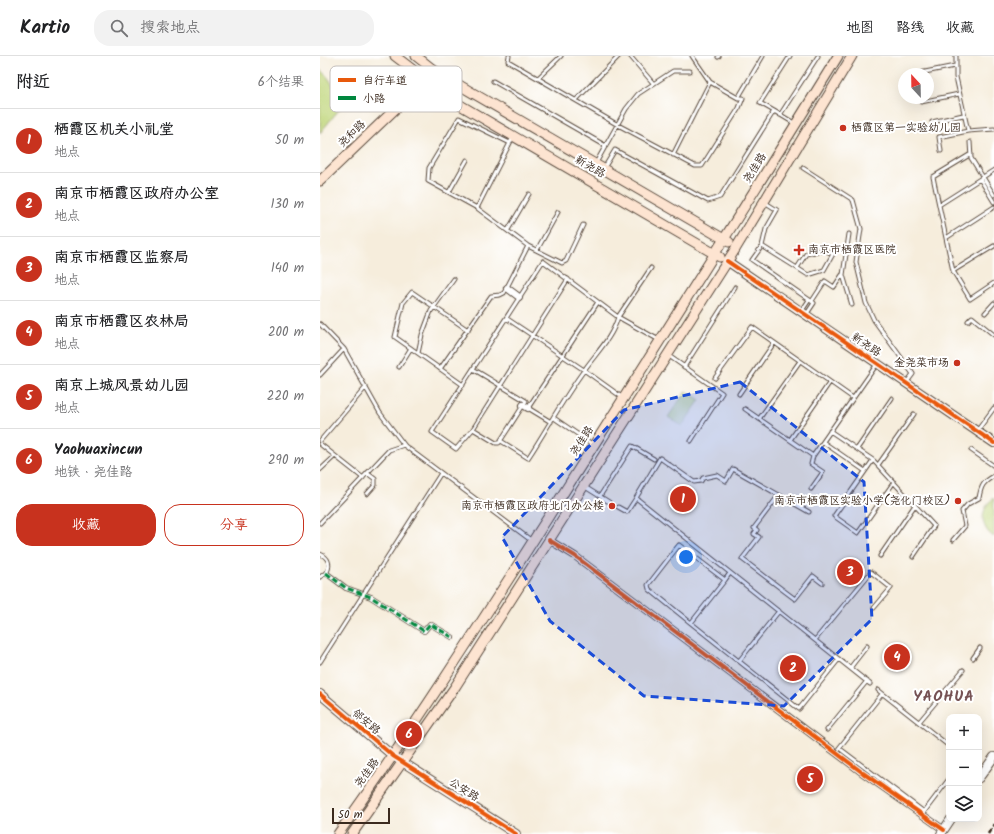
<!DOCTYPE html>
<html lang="zh">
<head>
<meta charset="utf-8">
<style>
  :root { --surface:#fff; --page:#f2f2f2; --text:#202124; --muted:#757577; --line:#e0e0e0; --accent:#c8321e }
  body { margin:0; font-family:Kalam,"LXGW WenKai TC",sans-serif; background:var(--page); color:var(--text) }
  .controls { position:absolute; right:12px; bottom:12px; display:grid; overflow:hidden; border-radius:8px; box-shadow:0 4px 16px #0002 }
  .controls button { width:36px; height:36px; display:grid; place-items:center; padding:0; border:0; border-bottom:1px solid var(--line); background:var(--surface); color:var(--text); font:20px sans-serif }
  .compass { position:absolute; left:578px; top:12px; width:36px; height:36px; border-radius:50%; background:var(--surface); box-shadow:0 4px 16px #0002; rotate:338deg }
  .scale { position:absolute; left:12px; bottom:10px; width:58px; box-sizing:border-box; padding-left:4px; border:2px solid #3b2a1e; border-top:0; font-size:11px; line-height:14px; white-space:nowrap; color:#3b2a1e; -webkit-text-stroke:3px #fff; paint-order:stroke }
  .you { position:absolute; left:366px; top:501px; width:14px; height:14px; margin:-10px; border:3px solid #fff; border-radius:50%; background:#1a73e8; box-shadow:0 0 0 6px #1a73e833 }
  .badge { display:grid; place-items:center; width:26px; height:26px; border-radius:50%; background:var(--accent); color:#fff; font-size:13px; font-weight:700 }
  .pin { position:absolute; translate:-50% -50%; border:2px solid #fff; box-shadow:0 1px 4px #0006 }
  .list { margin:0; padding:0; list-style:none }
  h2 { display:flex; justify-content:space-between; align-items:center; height:52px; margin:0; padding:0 16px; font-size:17px }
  h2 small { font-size:13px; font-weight:400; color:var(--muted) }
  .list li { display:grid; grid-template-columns:26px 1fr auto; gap:12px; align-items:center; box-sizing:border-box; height:64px; padding:0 16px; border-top:1px solid var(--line) }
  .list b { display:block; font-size:15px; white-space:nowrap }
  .list p { margin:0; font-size:13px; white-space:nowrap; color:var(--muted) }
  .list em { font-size:13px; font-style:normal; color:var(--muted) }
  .actions { display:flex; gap:8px; padding:12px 16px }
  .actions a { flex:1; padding:9px 0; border:1px solid var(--accent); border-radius:16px; text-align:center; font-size:14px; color:var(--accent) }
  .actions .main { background:var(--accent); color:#fff }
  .icon { flex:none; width:22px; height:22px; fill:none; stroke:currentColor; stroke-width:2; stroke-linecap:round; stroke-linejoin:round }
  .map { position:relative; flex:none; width:674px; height:778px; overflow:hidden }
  header { display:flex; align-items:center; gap:24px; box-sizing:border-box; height:56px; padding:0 20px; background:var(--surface); border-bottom:1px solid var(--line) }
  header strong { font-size:19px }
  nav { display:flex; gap:22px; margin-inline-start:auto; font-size:14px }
  .search { width:280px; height:36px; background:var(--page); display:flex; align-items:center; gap:10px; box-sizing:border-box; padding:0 14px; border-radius:16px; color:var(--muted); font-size:15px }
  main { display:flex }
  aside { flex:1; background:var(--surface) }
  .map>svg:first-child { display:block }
  .green { fill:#bfd579; stroke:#7d804c }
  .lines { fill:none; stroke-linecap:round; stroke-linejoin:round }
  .service-casing { stroke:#57473a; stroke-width:5 }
  .pedestrian-casing { stroke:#57473a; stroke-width:6 }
  .minor-casing { stroke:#57473a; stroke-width:8 }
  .tertiary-casing { stroke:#57473a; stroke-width:10 }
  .secondary-casing { stroke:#57473a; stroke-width:11 }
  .service { stroke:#fff; stroke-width:3 }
  .pedestrian { stroke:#fff; stroke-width:4.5 }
  .minor { stroke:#fff; stroke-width:6 }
  .tertiary { stroke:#fff; stroke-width:8 }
  .secondary { stroke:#fde4d1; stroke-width:9 }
  .rail { stroke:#3b2a1e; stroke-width:2.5; stroke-dasharray:6 3; stroke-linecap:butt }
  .quiet { stroke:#00873e; stroke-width:3; stroke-dasharray:6 3; stroke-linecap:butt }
  .cycleway-casing { stroke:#fff; stroke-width:6 }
  .cycleway { stroke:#e8590c; stroke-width:4 }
  .marked { fill:#1d4ed8; fill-opacity:0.2; stroke:#1d4ed8; stroke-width:3; stroke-dasharray:8 5; stroke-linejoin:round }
  .poi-dot { fill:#c8321e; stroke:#fff; stroke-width:1.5 }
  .labels { text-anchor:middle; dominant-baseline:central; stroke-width:4; stroke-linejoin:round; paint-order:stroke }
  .poi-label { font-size:11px; fill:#3b2a1e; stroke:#fff; text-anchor:end }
  .street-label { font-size:11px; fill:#3b2a1e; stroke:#fff }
  .district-label { font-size:15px; font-weight:bold; letter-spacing:1px; fill:#765254; stroke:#fff }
  .key { fill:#fff; stroke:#c4bfbc; stroke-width:1 }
  .key-label { font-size:11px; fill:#3b2a1e }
</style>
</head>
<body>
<header>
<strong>Kartio</strong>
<div class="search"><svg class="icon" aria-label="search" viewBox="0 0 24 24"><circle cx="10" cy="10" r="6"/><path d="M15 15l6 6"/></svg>搜索地点</div>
<nav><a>地图</a><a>路线</a><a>收藏</a></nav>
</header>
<main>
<aside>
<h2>附近<small>6个结果</small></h2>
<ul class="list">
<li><span class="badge">1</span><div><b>栖霞区机关小礼堂</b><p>地点</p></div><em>50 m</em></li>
<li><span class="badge">2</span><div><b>南京市栖霞区政府办公室</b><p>地点</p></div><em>130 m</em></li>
<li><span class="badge">3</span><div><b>南京市栖霞区监察局</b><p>地点</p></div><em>140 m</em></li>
<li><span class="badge">4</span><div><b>南京市栖霞区农林局</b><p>地点</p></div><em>200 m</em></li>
<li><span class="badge">5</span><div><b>南京上城风景幼儿园</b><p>地点</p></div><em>220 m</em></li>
<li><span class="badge">6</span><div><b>Yaohuaxincun</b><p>地铁 · 尧佳路</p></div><em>290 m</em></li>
</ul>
<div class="actions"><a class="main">收藏</a><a>分享</a></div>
</aside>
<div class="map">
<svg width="674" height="778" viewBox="0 0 674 778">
  <rect width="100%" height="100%" fill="#fff"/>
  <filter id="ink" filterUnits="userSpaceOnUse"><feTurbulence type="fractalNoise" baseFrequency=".025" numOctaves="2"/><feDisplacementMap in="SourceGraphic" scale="8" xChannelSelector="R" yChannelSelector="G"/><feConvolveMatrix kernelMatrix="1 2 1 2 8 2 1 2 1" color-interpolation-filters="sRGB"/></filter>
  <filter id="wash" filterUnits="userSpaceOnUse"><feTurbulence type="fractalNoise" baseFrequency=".012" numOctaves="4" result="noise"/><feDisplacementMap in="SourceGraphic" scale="16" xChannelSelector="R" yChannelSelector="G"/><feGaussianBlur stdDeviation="0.9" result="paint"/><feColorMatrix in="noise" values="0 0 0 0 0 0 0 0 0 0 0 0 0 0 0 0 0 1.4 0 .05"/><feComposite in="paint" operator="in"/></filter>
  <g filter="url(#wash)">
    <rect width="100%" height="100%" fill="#f6eddc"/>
    <path class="green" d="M0,14C10,22 15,30 16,43L25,34L31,39L0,77Z
      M366,335L380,344L362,370L348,361Z
      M674,442V481C659,471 660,452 674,442Z"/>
  </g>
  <g filter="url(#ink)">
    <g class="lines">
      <defs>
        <path id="service" d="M189,0L188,5L298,69L375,110H382L419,52L423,42H418L390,26L372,0
          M310,0L333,27
          M636,0V21L648,75L674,73
          M398,1L399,0
          M595,18L635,10
          M218,22L241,0
          M173,25L286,90
          M418,42L443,0
          M256,44L299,0
          M601,46L639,38
          M454,55L440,47L470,0
          M460,59L498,0
          M612,66L643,59
          M650,86L651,102L674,139
          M190,87L139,62L109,112L108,125L157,152L208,190L242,207L246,205L263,169
          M621,95L619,81L648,75
          M651,98L613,121L633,215L650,243L674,227
          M353,99L390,26
          M276,107L306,53L318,38L353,15H370
          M284,112L295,94L388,145L400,141L454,55L474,67
          M483,112L533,144L541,173L536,206L546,247L554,264L593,318L587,326
          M660,123L674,146
          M129,136L147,104
          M446,147L457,154L446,173L442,190L432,204L494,247L486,259
          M619,149L674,114
          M157,152L193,81
          M188,174L209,138
          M529,178L523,219L532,249
          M626,182L674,151
          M442,190L477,212L486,198L504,194L513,198L504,214L488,219L477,212
          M217,194L238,156
          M633,215L674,190
          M248,223L153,373L136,393L112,376L223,205L298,261L339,284
          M492,245L505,225L514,231L522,219
          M481,256L489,244
          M665,257L674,247
          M186,262L264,314L303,342
          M648,265L652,261L674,279
          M0,268L24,293L60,357L85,390L212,485
          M98,297L102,279L111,255L134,223
          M349,300L402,337L371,385
          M79,311L91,292
          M364,311L415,231
          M120,313L171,240L180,239L184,237L208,190
          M0,319L24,293
          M395,322L432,271L533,342
          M143,329L75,281L83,247L92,236L148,274
          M419,338L454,287
          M425,353L493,400
          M234,362L272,388
          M439,363L480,305
          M231,366L208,352L278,246
          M153,373L176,387H179L206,345L153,313
          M510,375L553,404L614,470L593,501
          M657,375L674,352
          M470,384L510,326
          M0,385L46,331
          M181,385L208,402C227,373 244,341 265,313C277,296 292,282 298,261L331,212
          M503,386L545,415
          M0,388L43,422
          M537,393L572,342
          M651,394L674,410
          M553,404L514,460L538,477L574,426
          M558,409L594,358
          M0,414L15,400
          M265,431L289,446
          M491,433L503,416L491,408L493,400L557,308
          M47,438L55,429V423L47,417
          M459,439L434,472L437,474L434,478L439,481L422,503L475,543L493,520L502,527
          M280,440L312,390L334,403
          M316,442L340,402L374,426L381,425L383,422L397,419L406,425L413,413L489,456
          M298,451L307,456L316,442L550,628
          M0,467L69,394L84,389
          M633,484L645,470L642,455L648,448L659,442C661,430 663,426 674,420
          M0,498C8,501 11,508 7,516L0,521
          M560,500L595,449
          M405,524L359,489L328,529L329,533L371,567L405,524L410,517
          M371,567L479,653L519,603
          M495,584L551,516L571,532L554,552
          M653,602L660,592
          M419,605L459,555
          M0,606L121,417
          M530,612L547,590
          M558,634L629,690
          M562,638L519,692L604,756L629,723
          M599,666L643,614
          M507,674L547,625"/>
        <path id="pedestrian" d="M6,517L26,532L51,541L104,575L110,568L132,581"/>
        <path id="minor" d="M187,232L199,241
          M203,349L208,352
          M229,484L255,500L543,717L624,774"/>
        <path id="tertiary" d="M407,205L674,387
          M0,638L73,700L196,778
          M659,722L674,701
          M621,778L631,763"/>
        <path id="secondary" d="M75,0L135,46L400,201
          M96,0L115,15L409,186
          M0,125L115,15
          M18,778C97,668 169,554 241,441C334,294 427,148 518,0
          M32,778L135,631L224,492L416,192L532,0"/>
      </defs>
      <use href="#service" class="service-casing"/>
      <use href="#pedestrian" class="pedestrian-casing"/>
      <use href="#minor" class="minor-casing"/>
      <use href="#tertiary" class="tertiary-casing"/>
      <use href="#secondary" class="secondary-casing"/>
      <use href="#service" class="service"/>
      <use href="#pedestrian" class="pedestrian"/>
      <use href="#minor" class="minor"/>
      <use href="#tertiary" class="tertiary"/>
      <use href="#secondary" class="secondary"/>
      <path class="rail" d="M668,778L674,768"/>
      <path class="quiet" d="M6,517L26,532L51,541L104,575L110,568L132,581"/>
      <defs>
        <path id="cycleway" d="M407,205L674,387
          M229,484L255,500L543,717L624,774
          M0,638L73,700L196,778"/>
      </defs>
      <use href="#cycleway" class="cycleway-casing"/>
      <use href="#cycleway" class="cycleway"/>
    </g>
  </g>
  <path class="marked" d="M420,326L544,426L552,563L464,650L324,640L230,565L182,481L304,354Z"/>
  <g class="poi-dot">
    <circle cx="523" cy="72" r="4"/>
    <path d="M477 188h4v4h4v4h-4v4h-4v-4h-4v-4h4z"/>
    <circle cx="637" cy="307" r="4"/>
    <circle cx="638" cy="445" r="4"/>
    <circle cx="292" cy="450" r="4"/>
  </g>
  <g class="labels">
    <g class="poi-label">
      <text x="531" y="72" text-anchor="start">栖霞区第一实验幼儿园</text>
      <text x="488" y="194" text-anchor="start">南京市栖霞区医院</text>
      <text x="629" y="307">金尧菜市场</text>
      <text x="630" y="445">南京市栖霞区实验小学(尧化门校区)</text>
      <text x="284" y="450">南京市栖霞区政府北门办公楼</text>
    </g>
    <g class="street-label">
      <text transform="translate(32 78) rotate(-44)">尧和路</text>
      <text transform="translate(270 111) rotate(30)">新尧路</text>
      <text transform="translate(435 112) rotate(-58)">尧佳路</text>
      <text transform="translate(546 289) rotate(34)">新尧路</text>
      <text transform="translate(262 385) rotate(-57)">尧佳路</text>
      <text transform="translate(46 666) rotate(40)">邻安路</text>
      <text transform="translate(47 717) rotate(-54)">尧佳路</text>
      <text transform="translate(144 734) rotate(32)">公安路</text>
    </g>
    <g class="district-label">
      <text x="624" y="641">YAOHUA</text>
    </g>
  </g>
  <rect x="10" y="10" width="132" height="46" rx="6" class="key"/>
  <rect x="18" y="22" width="18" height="4" fill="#e8590c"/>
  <rect x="18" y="40" width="18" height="4" fill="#00873e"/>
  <g class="key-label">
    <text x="43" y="28">自行车道</text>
    <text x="43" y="46">小路</text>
  </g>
</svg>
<div class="controls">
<button>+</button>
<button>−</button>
<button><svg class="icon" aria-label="layers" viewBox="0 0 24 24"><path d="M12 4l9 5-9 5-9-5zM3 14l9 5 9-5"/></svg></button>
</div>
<svg class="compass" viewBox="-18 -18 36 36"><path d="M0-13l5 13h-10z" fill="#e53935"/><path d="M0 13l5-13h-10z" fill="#757577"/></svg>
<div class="scale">50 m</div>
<div class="you"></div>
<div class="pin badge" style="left:363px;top:443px">1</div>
<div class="pin badge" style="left:473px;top:612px">2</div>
<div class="pin badge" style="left:530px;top:516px">3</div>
<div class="pin badge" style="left:577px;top:601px">4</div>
<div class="pin badge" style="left:490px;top:723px">5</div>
<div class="pin badge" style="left:89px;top:678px">6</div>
</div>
</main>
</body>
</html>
